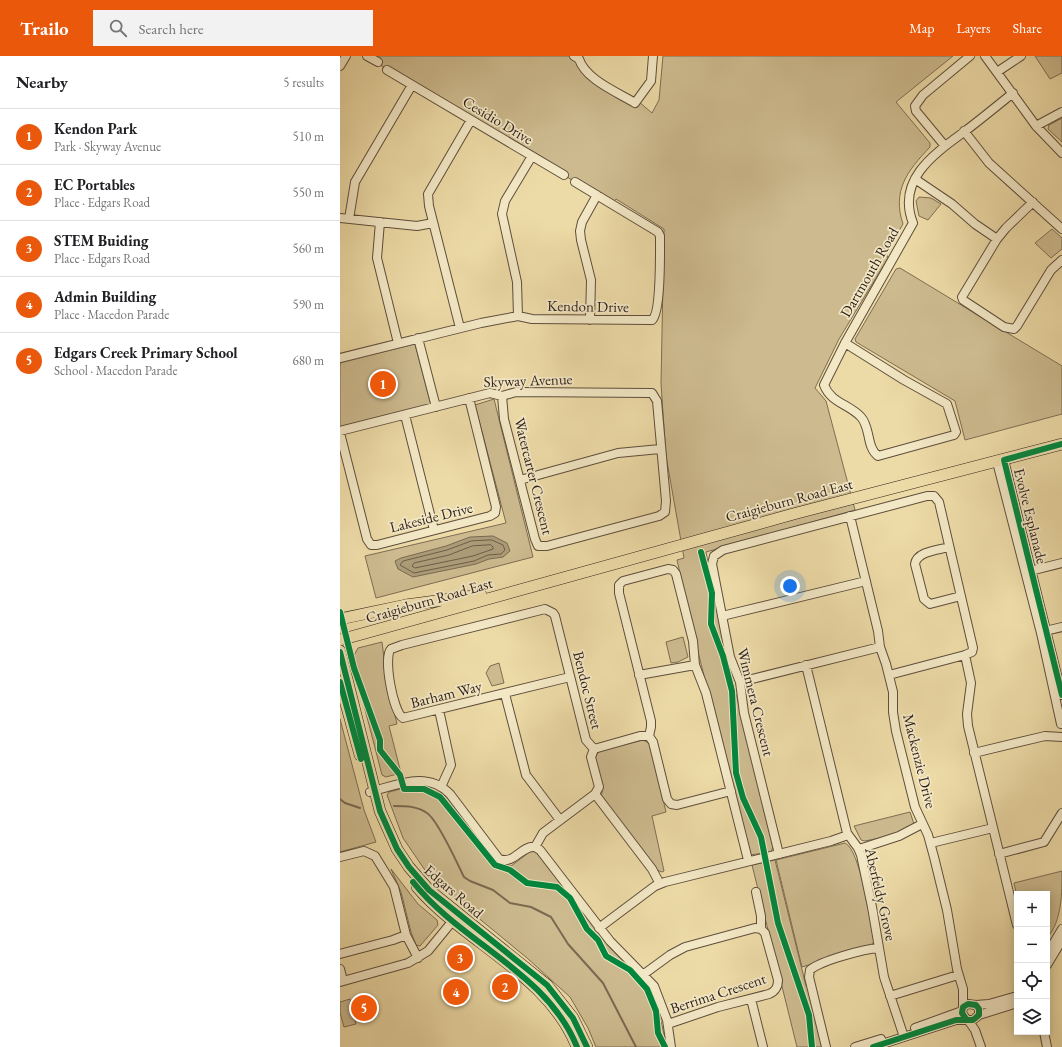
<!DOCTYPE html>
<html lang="en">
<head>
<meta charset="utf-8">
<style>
  :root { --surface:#fff; --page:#f2f2f2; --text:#202124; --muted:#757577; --line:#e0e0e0; --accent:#ea580c }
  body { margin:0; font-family:"EB Garamond",serif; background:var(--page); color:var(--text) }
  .controls { position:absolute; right:12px; bottom:12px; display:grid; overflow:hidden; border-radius:0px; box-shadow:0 2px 10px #0003 }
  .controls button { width:36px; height:36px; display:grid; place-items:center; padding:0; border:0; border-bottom:1px solid var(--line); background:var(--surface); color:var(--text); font:20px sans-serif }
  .you { position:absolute; left:450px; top:530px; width:14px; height:14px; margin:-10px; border:3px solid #fff; border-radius:50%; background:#1a73e8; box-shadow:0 0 0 6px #1a73e833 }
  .badge { display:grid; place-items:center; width:26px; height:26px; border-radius:50%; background:var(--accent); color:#fff; font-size:13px; font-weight:700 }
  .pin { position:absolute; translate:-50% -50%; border:2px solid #fff; box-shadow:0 1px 4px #0006 }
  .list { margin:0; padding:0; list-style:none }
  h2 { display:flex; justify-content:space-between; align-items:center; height:52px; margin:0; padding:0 16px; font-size:17px }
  h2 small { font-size:13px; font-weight:400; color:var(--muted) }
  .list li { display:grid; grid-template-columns:26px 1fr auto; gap:12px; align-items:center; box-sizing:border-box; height:56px; padding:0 16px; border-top:1px solid var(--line) }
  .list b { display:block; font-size:15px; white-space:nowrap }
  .list p { margin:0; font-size:13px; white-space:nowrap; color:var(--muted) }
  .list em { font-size:13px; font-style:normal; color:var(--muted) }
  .icon { flex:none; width:22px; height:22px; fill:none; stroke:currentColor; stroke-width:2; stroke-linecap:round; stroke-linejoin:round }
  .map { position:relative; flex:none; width:722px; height:991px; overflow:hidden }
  header { display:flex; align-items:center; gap:24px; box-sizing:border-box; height:56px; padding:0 20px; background:var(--accent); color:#fff }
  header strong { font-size:19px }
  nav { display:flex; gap:22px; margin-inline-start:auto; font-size:14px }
  .search { width:280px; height:36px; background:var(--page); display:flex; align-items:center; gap:10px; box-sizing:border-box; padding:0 14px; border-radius:0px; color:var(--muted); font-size:15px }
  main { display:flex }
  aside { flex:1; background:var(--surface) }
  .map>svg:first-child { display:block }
  .green { fill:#cdbb8f; stroke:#7e6d54 }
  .water { fill:#ac9b77; stroke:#7a6951 }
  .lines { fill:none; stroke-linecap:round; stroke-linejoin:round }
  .shore { stroke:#6d5d48; stroke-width:1 }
  .stream { stroke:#7a6951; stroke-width:2 }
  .minor-casing { stroke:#5e4e3c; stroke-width:10 }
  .major-casing { stroke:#2e1f19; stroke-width:12 }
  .minor { stroke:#f3e8c6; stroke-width:8 }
  .major { stroke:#eddba7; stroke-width:11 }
  .cycleway-casing { stroke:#f3e8c6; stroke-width:8 }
  .cycleway { stroke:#00873e; stroke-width:6 }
  .labels { text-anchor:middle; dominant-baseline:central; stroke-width:3.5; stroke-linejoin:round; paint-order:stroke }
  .street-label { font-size:15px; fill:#2e1f19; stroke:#f3e8c6 }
</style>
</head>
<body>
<header>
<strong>Trailo</strong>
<div class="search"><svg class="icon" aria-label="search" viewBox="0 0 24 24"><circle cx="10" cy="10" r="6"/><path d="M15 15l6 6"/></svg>Search here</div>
<nav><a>Map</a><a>Layers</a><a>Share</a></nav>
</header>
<main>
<aside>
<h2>Nearby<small>5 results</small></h2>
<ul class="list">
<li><span class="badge">1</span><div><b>Kendon Park</b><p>Park · Skyway Avenue</p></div><em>510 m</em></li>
<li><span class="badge">2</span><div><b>EC Portables</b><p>Place · Edgars Road</p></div><em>550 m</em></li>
<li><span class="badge">3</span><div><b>STEM Buiding</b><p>Place · Edgars Road</p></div><em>560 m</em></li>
<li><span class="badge">4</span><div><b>Admin Building</b><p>Place · Macedon Parade</p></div><em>590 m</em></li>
<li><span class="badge">5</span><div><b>Edgars Creek Primary School</b><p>School · Macedon Parade</p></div><em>680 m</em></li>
</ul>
</aside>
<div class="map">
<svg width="722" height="991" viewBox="0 0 722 991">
  <rect width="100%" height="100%" fill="#eddba7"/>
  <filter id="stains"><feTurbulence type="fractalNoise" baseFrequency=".005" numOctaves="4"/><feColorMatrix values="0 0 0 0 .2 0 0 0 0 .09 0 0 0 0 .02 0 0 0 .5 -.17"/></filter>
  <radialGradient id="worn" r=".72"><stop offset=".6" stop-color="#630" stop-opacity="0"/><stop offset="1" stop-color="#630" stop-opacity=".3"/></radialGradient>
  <path class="green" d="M25,0H234L249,19L298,45L312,57L319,44L323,0H613L556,46L590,87V91C567,115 552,135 563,168L546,197L548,202L499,283L475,332L486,345L515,454L366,496L383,584L433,791L431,796L410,799L358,596L337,504L344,502L326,400L321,328L324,173L276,143L272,148Z
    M695,0H722V17L710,23Z
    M722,62V86L708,73L709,69Z
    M579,141L591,142L601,148L588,164L579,160L576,145Z
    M712,173L722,182V193L711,202L695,187Z
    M560,212L722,310V358L625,384L615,345L516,286L515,283L556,213Z
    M75,288L91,349L0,372V307Z
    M154,343L193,501L36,542L25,500L166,467L135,349Z
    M343,581L348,601L338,606L331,607L326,586Z
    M42,586L47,626L57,668L49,670L61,717L46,721L42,719L12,603L18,592Z
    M159,607L164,627L152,630L146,617L150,610Z
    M0,663L24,754L36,786L0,796Z
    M303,684L310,688L326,756L312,760L324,815L322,816L317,814L261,741L263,732L255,702L259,695Z
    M72,730L86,731L105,739L157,808L171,810L191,795L196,796L271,893L310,932L320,961L327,991H256L248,972L230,941L187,902L91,823L63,782L47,739L49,736Z
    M570,756L574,768L559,778L525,785L521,784L514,770Z
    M505,787C520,793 531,868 534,885L532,889L462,911L436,804Z
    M435,804L466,930L468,929L482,991H457L412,809Z
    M51,813L78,848L97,864L98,869L80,890L76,889L71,876L61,836Z
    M722,815C722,837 722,865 707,882V838H677V840L674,827Z
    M10,943L16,968L4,971L0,957V946Z"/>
  <path class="water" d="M153,480L167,487L170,495L163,501L149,503L136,508L73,521L58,513L55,505L61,502L106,490L130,481Z"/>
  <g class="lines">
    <path class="shore" d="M152,484L163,489L165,494L161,498L148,499L134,505L74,517L60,509L63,505L107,494L131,485Z
      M151,489L153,491V493L133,500L75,512L72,510L74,507L109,499L132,490Z"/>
    <path class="stream" d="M0,743L5,747L20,752
      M54,750C66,750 77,750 87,757C98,764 117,807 124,821L130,825L153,834L170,847L191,851L211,861L228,888L263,927L296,991"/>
    <defs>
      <path id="minor" d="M27,0L38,6
        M234,0L239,3C245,23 277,36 295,47L311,25L313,0
        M645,0L696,70L722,97
        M0,10L6,0
        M47,14L224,119
        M657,16L681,0
        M696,70L722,56
        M624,75L649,107L722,173
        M605,90L576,55L575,50L583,39L630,0
        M575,123L612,148L635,168L657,183
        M693,146L666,172L657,183L622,241L623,244L664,271L674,273L677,270L711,214L722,204
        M0,162L77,170L93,167
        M9,163L15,126L72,29
        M40,166L37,202L58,287
        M178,260L177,226L162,158L165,145L192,100
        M250,264L251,224L241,184L240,175L242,166L257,139
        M120,272L89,150L88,138L131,64
        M78,282L96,351
        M505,287L564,324L607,348L616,376L614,379L538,400C526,391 531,372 521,361C509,348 491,347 484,329L505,287L573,167C556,124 594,98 624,76C641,63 657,50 673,37
        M0,302L141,267L178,260L192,263L312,264C321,257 320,195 320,180L318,176L235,126
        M65,359L94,474
        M0,375L150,337L162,340L176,336L312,337L317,345L326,445L325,456L319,460L207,490H198L195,483L164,363L162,340
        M0,377L27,483L31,489H37L150,460L155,457L156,451L129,342
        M664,404L722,639
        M657,406L701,577L721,668
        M180,424L278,397L320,393
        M510,460L538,575L540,591L546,608L553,636V656L556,675L575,751L588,779L594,801L607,854L617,913L623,933V951
        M609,491C599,494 577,495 575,508L584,543L590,548L621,540
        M686,516L722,507
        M382,560L526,525
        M701,576L722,571
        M625,599L631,627L627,658L628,670L677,869
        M466,609L507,777L518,792L521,799L532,851L544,921L564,981
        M299,619L355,609
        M400,626L540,591
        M165,638L186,719L220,764
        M99,654L111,709L101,731
        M254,693L300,680H309
        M634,697L705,680L722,681
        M391,735L337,749L331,748L327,743L313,686L309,680L311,671V665L279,537V529L283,525L328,513L333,514L336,518L353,585L355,609L366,637L408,804
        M30,736C57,729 87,714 110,738L159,803C175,809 181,789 195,791L203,777L255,738L259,731L251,701L254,693L246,684L215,560L213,557L205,553L62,589L51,593C43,601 53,656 63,662L230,621
        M255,738L312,813L320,828
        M591,787L653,772
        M195,791L200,794L270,885L314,930L327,964L331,991
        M519,793L559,780L582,768
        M439,798L404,657L400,626L390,601L372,508L374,500L383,494L587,440H594L599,446L633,592L632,596L625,599L549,619
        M659,798L704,786L722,757
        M0,801L24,795L35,800L54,831L66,879L78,902
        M416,836L421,860V873
        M259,872L315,830L325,826L491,785L508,779
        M0,898L53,884L66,879
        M707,898L722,873
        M707,909L722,884
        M0,913L3,925
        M304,918L330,899L345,891L415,872L421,873L425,877L438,924C438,931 436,935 429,938L378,951L328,968
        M0,926L68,907L88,895L115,862
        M550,940L618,919
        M411,943L423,991
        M636,949L649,948L677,940
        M639,959L677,947
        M628,964L635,974L641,991
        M575,972L622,955
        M704,976L707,991
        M486,991L469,921L470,914C480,905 524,893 539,892
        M515,991L541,983
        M533,991L616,964H633L639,959V953L636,949L628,948L623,951L622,957L626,963"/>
      <path id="major" d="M0,563L66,549L141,539
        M0,584L457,457L722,388
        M0,595L40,755L57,793L69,811L89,834L207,929L233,962L247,991
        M0,626L20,699
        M77,831C126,888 208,918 237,991"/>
    </defs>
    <use href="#minor" class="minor-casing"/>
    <use href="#major" class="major-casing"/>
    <use href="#minor" class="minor"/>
    <use href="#major" class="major"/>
    <defs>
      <path id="cycleway" d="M722,388L664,404L722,639
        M361,496L372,537L371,568L383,600L392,635L396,717L403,742L421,781L438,867L469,959L472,991
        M0,556L14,612L40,684V694L60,719L64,733H84L100,741L155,809L170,814L187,827L217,831L230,842L247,873L258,884L266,900L290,914L307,933L316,955L318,977L325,991
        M0,596L40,755L57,793L69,811L89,834L207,929L233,962L247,991
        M0,626L21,703
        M73,826C121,887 207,916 237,991
        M533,991L616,964H633L639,959V953L636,949L628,948L623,951L622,957L626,963"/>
    </defs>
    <use href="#cycleway" class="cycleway-casing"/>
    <use href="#cycleway" class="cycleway"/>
  </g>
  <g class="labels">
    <g class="street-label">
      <text transform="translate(158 64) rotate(31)">Cesidio Drive</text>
      <text transform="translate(529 216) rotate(-60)">Dartmouth Road</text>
      <text transform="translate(248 250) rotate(1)">Kendon Drive</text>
      <text transform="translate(188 324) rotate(-2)">Skyway Avenue</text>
      <text transform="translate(194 420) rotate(76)">Watercarter Crescent</text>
      <text transform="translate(449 444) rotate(-15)">Craigieburn Road East</text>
      <text transform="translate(691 460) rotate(76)">Evolve Esplanade</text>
      <text transform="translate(91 461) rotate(-14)">Lakeside Drive</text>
      <text transform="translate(89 544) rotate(-16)">Craigieburn Road East</text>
      <text transform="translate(248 634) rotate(76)">Bendoc Street</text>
      <text transform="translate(106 638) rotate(-14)">Barham Way</text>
      <text transform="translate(416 646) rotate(76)">Wimmera Crescent</text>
      <text transform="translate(580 705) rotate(76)">Mackenzie Drive</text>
      <text transform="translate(114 835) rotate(41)">Edgars Road</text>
      <text transform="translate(541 838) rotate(77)">Aberfeldy Grove</text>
      <text transform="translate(378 937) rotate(-18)">Berrima Crescent</text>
    </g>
  </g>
  <rect width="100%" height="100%" filter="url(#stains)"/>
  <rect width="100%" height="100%" fill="url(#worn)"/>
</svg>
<div class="controls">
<button>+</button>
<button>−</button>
<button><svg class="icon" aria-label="locate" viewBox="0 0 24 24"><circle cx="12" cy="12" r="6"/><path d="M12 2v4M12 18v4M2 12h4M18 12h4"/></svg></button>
<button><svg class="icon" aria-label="layers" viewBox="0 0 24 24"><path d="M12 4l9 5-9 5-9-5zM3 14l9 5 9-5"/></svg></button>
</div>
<div class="you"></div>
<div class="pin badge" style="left:43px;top:328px">1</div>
<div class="pin badge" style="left:165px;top:931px">2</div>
<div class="pin badge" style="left:120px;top:902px">3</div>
<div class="pin badge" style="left:116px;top:936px">4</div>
<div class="pin badge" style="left:24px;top:952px">5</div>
</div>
</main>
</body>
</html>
